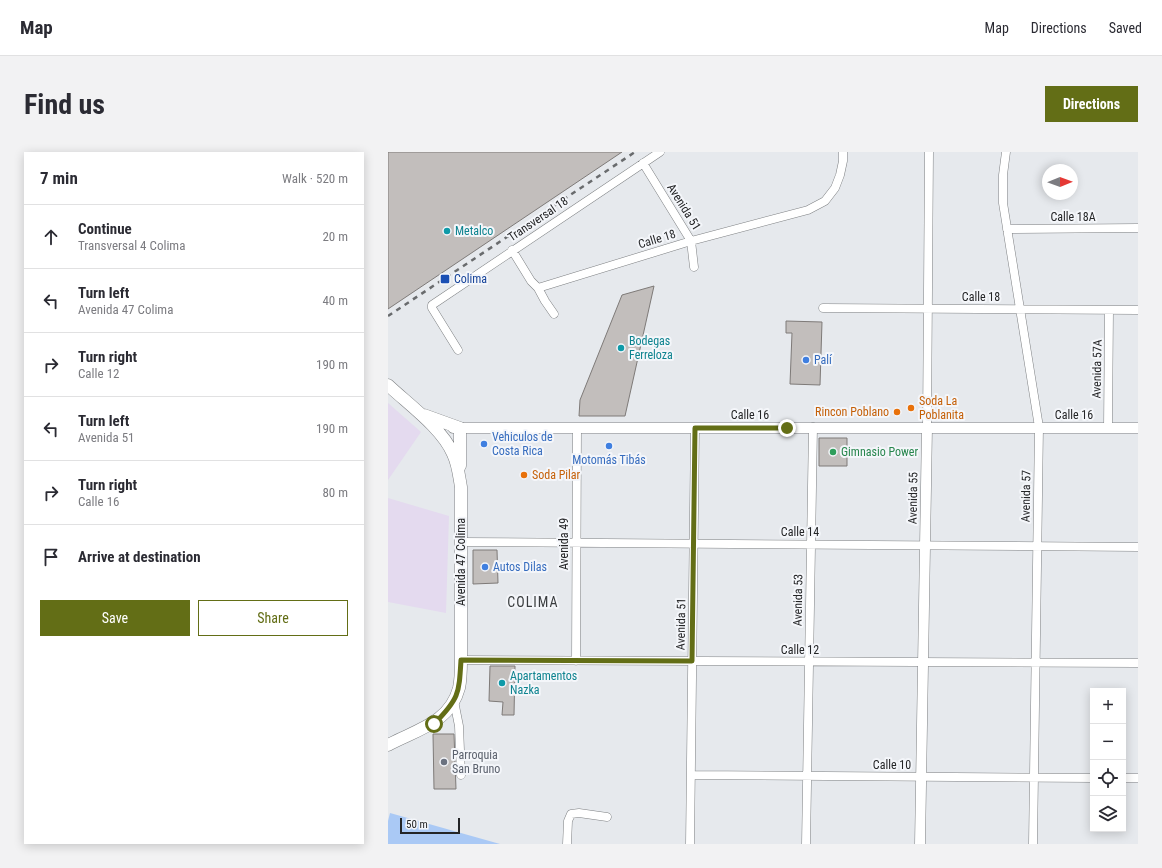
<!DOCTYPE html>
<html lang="en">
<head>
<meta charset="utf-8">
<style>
  :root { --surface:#fff; --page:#f2f2f3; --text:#2b2b33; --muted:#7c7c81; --line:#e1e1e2; --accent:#636e16 }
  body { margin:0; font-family:"Roboto Condensed",sans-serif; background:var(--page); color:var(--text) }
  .controls { position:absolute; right:12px; bottom:12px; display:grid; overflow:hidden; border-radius:0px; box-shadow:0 2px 10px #0003 }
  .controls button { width:36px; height:36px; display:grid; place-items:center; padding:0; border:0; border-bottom:1px solid var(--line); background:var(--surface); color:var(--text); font:20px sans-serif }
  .compass { position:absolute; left:654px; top:12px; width:36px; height:36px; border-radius:50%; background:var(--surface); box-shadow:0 2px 10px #0003; rotate:89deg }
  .scale { position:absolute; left:12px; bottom:10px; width:60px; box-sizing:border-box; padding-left:4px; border:2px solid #242527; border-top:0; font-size:11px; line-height:14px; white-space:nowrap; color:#242527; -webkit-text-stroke:3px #f4f6fa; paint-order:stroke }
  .stop { position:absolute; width:12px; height:12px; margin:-9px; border:3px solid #636e16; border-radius:50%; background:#fff }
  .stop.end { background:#636e16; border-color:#fff; box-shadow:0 1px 4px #0008 }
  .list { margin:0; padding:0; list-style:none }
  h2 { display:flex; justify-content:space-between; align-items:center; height:52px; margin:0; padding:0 16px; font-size:17px }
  h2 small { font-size:13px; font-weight:400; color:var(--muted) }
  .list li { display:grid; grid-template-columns:26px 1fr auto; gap:12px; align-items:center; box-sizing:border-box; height:64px; padding:0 16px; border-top:1px solid var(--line) }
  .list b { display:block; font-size:15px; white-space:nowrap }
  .list p { margin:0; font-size:13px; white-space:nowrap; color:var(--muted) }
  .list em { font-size:13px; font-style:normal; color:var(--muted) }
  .actions { display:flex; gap:8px; padding:12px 16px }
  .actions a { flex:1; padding:9px 0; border:1px solid var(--accent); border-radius:0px; text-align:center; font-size:14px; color:var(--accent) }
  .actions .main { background:var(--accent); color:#fff }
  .icon { flex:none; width:22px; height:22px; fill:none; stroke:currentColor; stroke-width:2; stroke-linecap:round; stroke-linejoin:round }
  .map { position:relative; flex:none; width:750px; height:692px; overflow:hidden; border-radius:0px }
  header { display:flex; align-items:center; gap:24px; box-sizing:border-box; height:56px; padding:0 20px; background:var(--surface); border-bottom:1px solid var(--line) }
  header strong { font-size:19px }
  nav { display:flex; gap:22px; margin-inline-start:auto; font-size:14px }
  .intro { display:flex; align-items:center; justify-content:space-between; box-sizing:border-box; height:96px; padding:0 24px }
  h1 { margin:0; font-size:28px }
  .button { padding:10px 18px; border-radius:0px; background:var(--accent); color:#fff; font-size:14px; font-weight:700 }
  main { display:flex; gap:24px; padding:0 24px }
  aside { flex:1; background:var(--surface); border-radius:0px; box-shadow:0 2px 10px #0003 }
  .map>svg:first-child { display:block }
  .industrial { fill:#e4daef }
  .green { fill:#aac9f5 }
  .building { fill:#c2bebc; stroke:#7e7a78 }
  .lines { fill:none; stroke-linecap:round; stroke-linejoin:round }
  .minor-casing { stroke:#7e8083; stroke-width:9 }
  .tertiary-casing { stroke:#7e8083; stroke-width:11 }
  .secondary-casing { stroke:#7e8083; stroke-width:13 }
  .minor { stroke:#fff; stroke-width:8 }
  .tertiary { stroke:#fff; stroke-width:10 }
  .secondary { stroke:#fff; stroke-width:12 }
  .rail { stroke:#696b6d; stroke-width:2.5; stroke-dasharray:5 5; stroke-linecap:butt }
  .route { stroke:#636e16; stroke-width:5 }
  .culture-dot { fill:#0f9aa8; stroke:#f4f6fa; stroke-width:1.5 }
  .transit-dot { fill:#1a4fb4; stroke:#f4f6fa; stroke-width:1.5 }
  .shop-dot { fill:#3f7fe0; stroke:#f4f6fa; stroke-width:1.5 }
  .food-dot { fill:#e8710a; stroke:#f4f6fa; stroke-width:1.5 }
  .leisure-dot { fill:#2e9e5b; stroke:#f4f6fa; stroke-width:1.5 }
  .worship-dot { fill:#6b7280; stroke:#f4f6fa; stroke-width:1.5 }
  .labels { text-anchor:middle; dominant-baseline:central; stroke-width:4; stroke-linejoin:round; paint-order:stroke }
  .street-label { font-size:12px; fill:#242527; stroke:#f4f6fa }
  .culture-label { font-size:12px; fill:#0d838f; stroke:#f4f6fa; text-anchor:start }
  .transit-label { font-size:12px; fill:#164399; stroke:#f4f6fa; text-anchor:start }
  .shop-label { font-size:12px; fill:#366cbe; stroke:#f4f6fa; text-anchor:start }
  .food-label { font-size:12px; fill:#c56008; stroke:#f4f6fa; text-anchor:start }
  .leisure-label { font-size:12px; fill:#27864d; stroke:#f4f6fa; text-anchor:start }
  .worship-label { font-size:12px; fill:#5b616d; stroke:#f4f6fa; text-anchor:start }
  .quarter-label { font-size:14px; letter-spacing:1px; fill:#3a3d3f; stroke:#f4f6fa }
</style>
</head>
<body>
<header>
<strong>Map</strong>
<nav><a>Map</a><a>Directions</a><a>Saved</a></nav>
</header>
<div class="intro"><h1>Find us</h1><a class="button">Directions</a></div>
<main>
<aside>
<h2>7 min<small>Walk · 520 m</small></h2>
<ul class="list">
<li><svg class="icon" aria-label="ahead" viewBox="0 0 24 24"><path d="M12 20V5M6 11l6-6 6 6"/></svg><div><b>Continue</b><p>Transversal 4 Colima</p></div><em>20 m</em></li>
<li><svg class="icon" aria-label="left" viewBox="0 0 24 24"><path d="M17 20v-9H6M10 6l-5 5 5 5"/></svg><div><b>Turn left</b><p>Avenida 47 Colima</p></div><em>40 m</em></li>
<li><svg class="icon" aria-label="right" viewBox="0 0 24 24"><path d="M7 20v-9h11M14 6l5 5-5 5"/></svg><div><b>Turn right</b><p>Calle 12</p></div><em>190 m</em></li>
<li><svg class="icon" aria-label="left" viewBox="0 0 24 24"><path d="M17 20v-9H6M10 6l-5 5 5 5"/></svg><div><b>Turn left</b><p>Avenida 51</p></div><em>190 m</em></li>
<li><svg class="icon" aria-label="right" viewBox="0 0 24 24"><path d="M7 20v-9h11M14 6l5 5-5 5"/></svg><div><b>Turn right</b><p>Calle 16</p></div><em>80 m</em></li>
<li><svg class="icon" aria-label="arrive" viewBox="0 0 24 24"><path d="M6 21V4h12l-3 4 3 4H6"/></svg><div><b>Arrive at destination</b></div></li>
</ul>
<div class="actions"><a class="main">Save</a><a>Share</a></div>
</aside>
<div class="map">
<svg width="750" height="692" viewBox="0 0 750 692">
  <rect width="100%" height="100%" fill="#e6e9ed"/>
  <path class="industrial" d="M0,251L33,280L0,328Z
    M0,346L61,364L58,461L0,450Z"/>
  <path class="green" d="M2,661L112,692H0V669Z"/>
  <path class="building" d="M0,0H234L0,157Z
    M266,134L237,264H191L192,248L234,143Z
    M398,169L434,170L432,233L402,232L404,181H398Z
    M431,286H459V314H431Z
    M85,398H109L110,431L85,432Z
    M102,514H127L126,563H114L115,550L101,549Z
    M45,582H66L68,637H46Z"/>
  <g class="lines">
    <defs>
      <path id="minor" d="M618,0L615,23V51L651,275L645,692
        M255,11L303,89L306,115
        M619,77L750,76
        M124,98L143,129L150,136L157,149L166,162
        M150,136L303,89L420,58L437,49L447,36L452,23L455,9V0
        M435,156L750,158
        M70,198L44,156V153L272,0
        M539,275L541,0
        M720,276L721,158
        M73,390L750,395
        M73,508L750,511
        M188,509L189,276
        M66,549L71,574L73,623
        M303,623L705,626
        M735,626H750
        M179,692L180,669L183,662L191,661L219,665
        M302,692L307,276
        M418,692L425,275"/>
      <path id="tertiary" d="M65,276H750
        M532,692L539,275"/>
      <path id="secondary" d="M0,233C20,252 54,276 65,302C70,312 71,324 73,335V508C73,517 73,527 71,536C62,571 28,578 0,593
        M36,263L72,276V314"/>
    </defs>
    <use href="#minor" class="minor-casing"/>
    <use href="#tertiary" class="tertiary-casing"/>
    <use href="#secondary" class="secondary-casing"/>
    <use href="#minor" class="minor"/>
    <use href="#tertiary" class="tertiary"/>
    <use href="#secondary" class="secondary"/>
    <path class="rail" d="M0,164L247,0"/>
  </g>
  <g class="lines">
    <path class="route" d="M46,572C71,547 71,542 73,508L304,509L307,276H399"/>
  </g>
  <g class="culture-dot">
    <circle cx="59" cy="79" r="4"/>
    <circle cx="233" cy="196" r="4"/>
    <circle cx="114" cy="531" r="4"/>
  </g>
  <rect class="transit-dot" x="52" y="122" width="10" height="10" rx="2"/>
  <g class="shop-dot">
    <circle cx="418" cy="208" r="4"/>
    <circle cx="96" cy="292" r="4"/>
    <circle cx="221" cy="294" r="4"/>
    <circle cx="97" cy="415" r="4"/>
  </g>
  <g class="food-dot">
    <circle cx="523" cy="256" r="4"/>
    <circle cx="509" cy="260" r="4"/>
    <circle cx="136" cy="323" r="4"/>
  </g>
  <circle class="leisure-dot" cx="445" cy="300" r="4"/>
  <circle class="worship-dot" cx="56" cy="610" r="4"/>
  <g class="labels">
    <g class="street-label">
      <text transform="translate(296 55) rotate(58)">Avenida 51</text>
      <text x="685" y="65">Calle 18A</text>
      <text transform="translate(150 67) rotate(-34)">Transversal 18</text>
      <text transform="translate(269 87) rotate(-17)">Calle 18</text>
      <text x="593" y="145">Calle 18</text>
      <text transform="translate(709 217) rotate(-89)">Avenida 57A</text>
      <text x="362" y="263">Calle 16</text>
      <text x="686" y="263">Calle 16</text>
      <text transform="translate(638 344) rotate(-89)">Avenida 57</text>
      <text transform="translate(525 346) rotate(-89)">Avenida 55</text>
      <text x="412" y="380">Calle 14</text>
      <text transform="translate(176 392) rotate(-90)">Avenida 49</text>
      <text transform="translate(73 410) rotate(-90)">Avenida 47 Colima</text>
      <text transform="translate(410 448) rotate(-89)">Avenida 53</text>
      <text transform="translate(293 472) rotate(-89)">Avenida 51</text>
      <text x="412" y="498">Calle 12</text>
      <text x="504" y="613">Calle 10</text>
    </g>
    <g class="culture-label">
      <text x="67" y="79">Metalco</text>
      <text x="241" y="189">Bodegas<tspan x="241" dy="14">Ferreloza</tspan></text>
      <text x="122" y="524">Apartamentos<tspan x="122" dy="14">Nazka</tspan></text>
    </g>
    <g class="transit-label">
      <text x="66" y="127">Colima</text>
    </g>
    <g class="shop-label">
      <text x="426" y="208">Palí</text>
      <text x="104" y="285">Vehiculos de<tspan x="104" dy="14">Costa Rica</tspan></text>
      <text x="221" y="308" text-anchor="middle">Motomás Tibás</text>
      <text x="105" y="415">Autos Dilas</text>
    </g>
    <g class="food-label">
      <text x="531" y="249">Soda La<tspan x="531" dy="14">Poblanita</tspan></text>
      <text x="501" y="260" text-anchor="end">Rincon Poblano</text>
      <text x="144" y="323">Soda Pilar</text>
    </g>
    <g class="leisure-label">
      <text x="453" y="300">Gimnasio Power</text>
    </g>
    <g class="worship-label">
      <text x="64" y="603">Parroquia<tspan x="64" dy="14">San Bruno</tspan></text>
    </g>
    <g class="quarter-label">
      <text x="145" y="450">COLIMA</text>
    </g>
  </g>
</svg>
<div class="controls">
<button>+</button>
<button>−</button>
<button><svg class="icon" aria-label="locate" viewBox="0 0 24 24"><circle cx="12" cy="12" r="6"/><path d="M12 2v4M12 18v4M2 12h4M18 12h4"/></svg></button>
<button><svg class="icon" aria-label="layers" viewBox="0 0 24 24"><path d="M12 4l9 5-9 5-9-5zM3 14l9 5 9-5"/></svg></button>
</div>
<svg class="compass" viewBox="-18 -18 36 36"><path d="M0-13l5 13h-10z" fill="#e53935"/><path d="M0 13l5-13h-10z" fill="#7c7c81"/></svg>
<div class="scale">50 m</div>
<div class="stop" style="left:46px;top:572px"></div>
<div class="stop end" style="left:399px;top:276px"></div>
</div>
</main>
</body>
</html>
